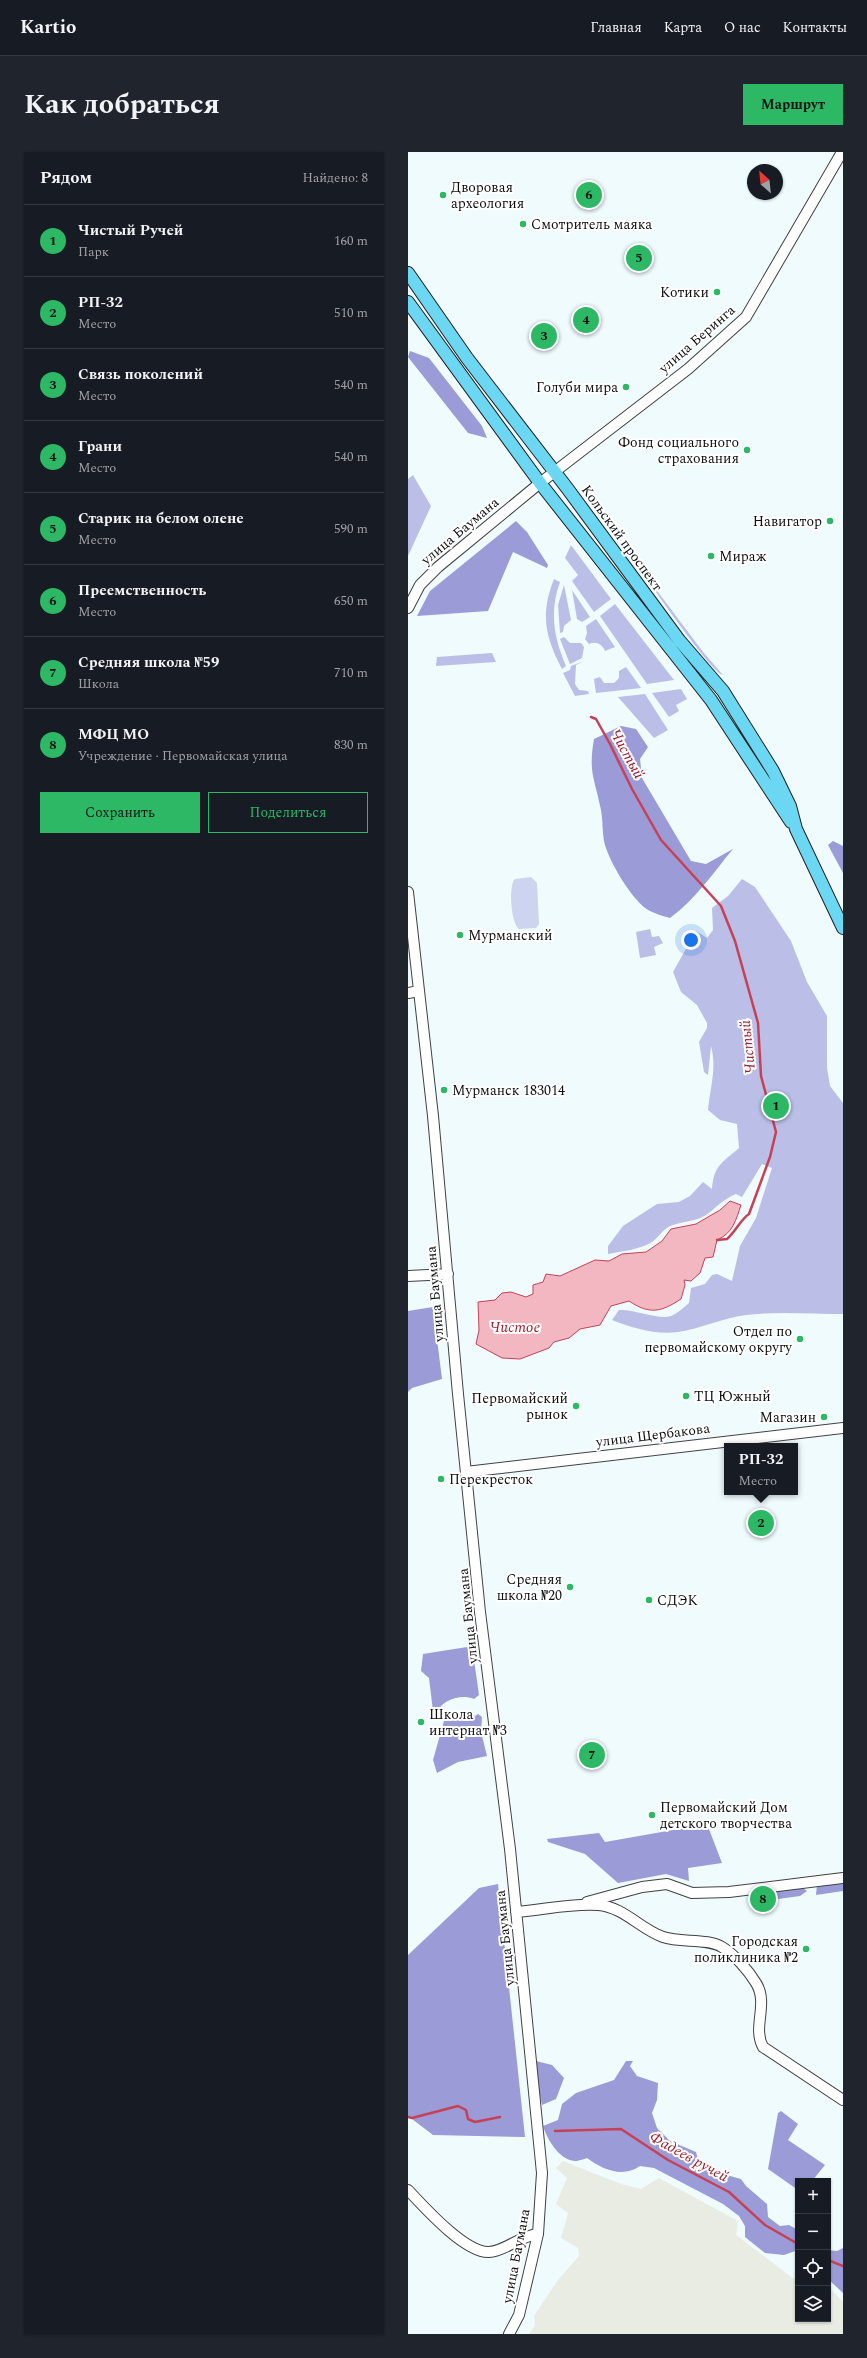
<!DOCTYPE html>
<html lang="ru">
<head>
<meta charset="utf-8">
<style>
  :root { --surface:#171b24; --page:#20242c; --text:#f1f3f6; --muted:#9ea1a6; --line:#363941; --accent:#2cb864 }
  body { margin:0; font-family:Spectral,serif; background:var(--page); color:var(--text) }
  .controls { position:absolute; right:12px; bottom:12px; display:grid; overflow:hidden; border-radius:0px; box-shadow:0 1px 3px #0004 }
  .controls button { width:36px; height:36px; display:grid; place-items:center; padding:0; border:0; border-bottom:1px solid var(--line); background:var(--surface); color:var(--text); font:20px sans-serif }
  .compass { position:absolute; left:339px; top:12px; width:36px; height:36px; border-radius:50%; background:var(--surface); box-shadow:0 1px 3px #0004; rotate:333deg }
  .you { position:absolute; left:283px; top:788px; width:14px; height:14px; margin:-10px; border:3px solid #fff; border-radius:50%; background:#1a73e8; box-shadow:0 0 0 6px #1a73e833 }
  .badge { display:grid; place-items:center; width:26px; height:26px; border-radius:50%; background:var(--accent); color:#111; font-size:13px; font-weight:700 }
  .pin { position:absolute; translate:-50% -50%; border:2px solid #fff; box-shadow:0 1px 4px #0006 }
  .popup { position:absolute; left:316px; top:1291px; width:74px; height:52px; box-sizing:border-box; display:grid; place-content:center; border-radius:0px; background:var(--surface); filter:drop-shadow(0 1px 3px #0005); font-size:13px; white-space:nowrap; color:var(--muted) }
  .popup b { font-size:15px; color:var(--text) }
  .popup::after { content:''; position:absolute; left:50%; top:100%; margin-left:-8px; border:8px solid transparent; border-top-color:var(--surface) }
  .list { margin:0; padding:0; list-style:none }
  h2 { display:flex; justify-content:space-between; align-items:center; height:52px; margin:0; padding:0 16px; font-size:17px }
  h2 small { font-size:13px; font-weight:400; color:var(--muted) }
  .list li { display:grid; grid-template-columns:26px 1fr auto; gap:12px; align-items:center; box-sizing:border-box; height:72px; padding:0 16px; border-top:1px solid var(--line) }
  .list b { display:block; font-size:15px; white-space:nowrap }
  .list p { margin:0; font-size:13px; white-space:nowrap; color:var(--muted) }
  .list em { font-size:13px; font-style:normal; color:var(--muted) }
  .actions { display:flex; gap:8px; padding:12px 16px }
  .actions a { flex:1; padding:9px 0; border:1px solid var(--accent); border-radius:0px; text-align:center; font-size:14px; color:var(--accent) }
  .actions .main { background:var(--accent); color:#111 }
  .icon { flex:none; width:22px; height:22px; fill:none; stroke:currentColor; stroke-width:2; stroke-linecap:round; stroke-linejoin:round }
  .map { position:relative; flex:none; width:435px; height:2182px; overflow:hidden; border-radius:0px }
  header { display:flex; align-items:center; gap:24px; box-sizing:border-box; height:56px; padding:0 20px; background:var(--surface); border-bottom:1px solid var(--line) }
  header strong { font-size:19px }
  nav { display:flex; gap:22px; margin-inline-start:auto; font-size:14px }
  .intro { display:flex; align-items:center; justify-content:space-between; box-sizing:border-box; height:96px; padding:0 24px }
  h1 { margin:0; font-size:28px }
  .button { padding:10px 18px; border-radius:0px; background:var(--accent); color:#111; font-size:14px; font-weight:700 }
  main { display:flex; gap:24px; padding:0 24px }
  aside { flex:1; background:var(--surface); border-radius:0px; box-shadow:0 1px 3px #0004 }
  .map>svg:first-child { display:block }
  .industrial { fill:#e9ece3 }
  .green { fill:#bbbee7 }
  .forest { fill:#9b9bd8 }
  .pitch { fill:#ccd4ef }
  .water { fill:#f3b7c2; stroke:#c74156 }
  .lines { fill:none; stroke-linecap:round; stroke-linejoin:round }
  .stream { stroke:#c74156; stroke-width:2.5 }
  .minor-casing { stroke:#414141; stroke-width:12 }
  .major-casing { stroke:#1f1f1f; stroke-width:14 }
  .minor { stroke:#fff; stroke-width:10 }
  .major { stroke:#6cd7f2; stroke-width:12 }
  .poi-dot { fill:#2cb864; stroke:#fff; stroke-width:1.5 }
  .labels { text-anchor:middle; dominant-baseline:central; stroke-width:4; stroke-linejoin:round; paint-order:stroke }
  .poi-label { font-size:14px; fill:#0e0e0e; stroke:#fff; text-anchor:start }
  .street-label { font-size:14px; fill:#0e0e0e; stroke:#fff }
  .water-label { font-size:15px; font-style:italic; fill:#9b1d2b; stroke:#fff }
</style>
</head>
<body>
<header>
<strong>Kartio</strong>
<nav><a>Главная</a><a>Карта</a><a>О нас</a><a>Контакты</a></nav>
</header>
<div class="intro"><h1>Как добраться</h1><a class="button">Маршрут</a></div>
<main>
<aside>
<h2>Рядом<small>Найдено: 8</small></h2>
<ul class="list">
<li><span class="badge">1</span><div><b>Чистый Ручей</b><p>Парк</p></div><em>160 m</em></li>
<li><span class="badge">2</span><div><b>РП-32</b><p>Место</p></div><em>510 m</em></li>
<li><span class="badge">3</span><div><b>Связь поколений</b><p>Место</p></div><em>540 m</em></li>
<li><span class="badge">4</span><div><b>Грани</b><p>Место</p></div><em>540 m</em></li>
<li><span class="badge">5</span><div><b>Старик на белом олене</b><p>Место</p></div><em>590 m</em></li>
<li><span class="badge">6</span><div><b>Преемственность</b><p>Место</p></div><em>650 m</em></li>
<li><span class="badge">7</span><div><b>Средняя школа №59</b><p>Школа</p></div><em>710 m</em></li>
<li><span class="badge">8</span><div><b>МФЦ МО</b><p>Учреждение · Первомайская улица</p></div><em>830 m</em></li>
</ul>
<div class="actions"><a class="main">Сохранить</a><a>Поделиться</a></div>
</aside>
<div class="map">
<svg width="435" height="2182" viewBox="0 0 435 2182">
  <rect width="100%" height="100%" fill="#f0fbfe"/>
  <path class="industrial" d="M155,2009L213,2032L233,2037L251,2026L330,2069L328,2083L386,2127L390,2126V2167H420V2134L435,2150V2182H121L127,2173L126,2164L150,2128L171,2104L170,2096L153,2086L160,2061L148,2052L159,2026L148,2016Z"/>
  <path class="green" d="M5,323L23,354L0,404V327Z
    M163,393L203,447L186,460L164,429L170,423L157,406Z
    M220,400L295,500L315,523C301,519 233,418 220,400Z
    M146,427L152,430C141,460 146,486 158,514L154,517C137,485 132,462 146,427Z
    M156,433L163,468L156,474L155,480L152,481L150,453Z
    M164,438L182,465L174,470L169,467Z
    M207,452L266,528L239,532L192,464Z
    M188,467L207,495L197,499C194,492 188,489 181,492L177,487L179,481L178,474Z
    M156,485L162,491H173L176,495L174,506L162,512L152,487Z
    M84,501L88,510L28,514L29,505Z
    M176,509L168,513L167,532L171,538L180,539L181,542L167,544L155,521L162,518L163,514Z
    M218,515L233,536L188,541L186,527L192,525L196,531H206L211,526V519Z
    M273,537L279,547L268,553L271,559L261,565L244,541Z
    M237,542L260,578L246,586L210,545Z
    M334,727L347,735L383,789L399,830L419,864V916L422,934L435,951V1162C402,1162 370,1159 338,1163C314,1166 292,1177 270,1180C248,1183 224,1176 204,1168L211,1158C226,1157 250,1168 263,1164C269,1162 276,1155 281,1151L283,1136L297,1132L304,1123L309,1122L324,1129L332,1094L348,1066L364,1016L354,1012L334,1045L328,1042C315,1047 308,1056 298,1063C287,1070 274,1069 262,1074C254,1078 251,1085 244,1090C231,1098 214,1099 200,1102V1094L215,1074L249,1052L271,1050L282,1044L295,1030L304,1037C306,1013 314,1011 331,996L329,972L312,968L300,958C302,936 309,916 303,894L300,923L296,920L291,890L299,876V871L289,853L273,840L265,820L288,779L299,786L305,778L304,756L320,744Z
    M242,777L244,785L251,784L255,791L246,795L248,803L232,806L228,780Z"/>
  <path class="forest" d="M2,199L21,206L74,274L79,286L60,281L0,205Z
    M108,369L119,380L140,413L139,416L105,400L80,459L9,464L22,439Z
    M213,574L228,577L240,595L232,607L234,626L283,709L298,712L325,697C305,721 287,748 262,766C255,764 248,762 242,759C225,751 199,706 196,689C194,679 195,668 193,658C187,627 180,621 186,587Z
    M425,689L435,694V721L420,693Z
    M25,1155L34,1227L4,1236L0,1240V1159Z
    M59,1495L65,1501L71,1543L66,1547C53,1542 37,1547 30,1558L25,1559L21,1526L13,1519L15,1502Z
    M70,1562L74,1565L73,1580L79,1604L50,1610L29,1621L25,1608L36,1569L44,1566L60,1569Z
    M299,1672L314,1711L280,1716L281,1729L258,1722L210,1731L177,1702L140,1690L139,1687L191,1681L197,1690Z
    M435,1729V1739L408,1743L409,1732Z
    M90,1732L117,1985L25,1983L0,1964V1803L71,1736Z
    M395,1736L399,1739L392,1744L363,1748L360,1747L361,1740Z
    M124,1908L144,1913L156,1926L148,1947L134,1953Z
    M218,1909H225L222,1914L229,1924L250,1931L249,1948L244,1961L249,1976L262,1989L288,2000L292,2016L301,2012L308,2020L333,2027L338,2034L359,2052L360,2065L372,2074L381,2073L390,2078V2098L376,2103L357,2101L337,2085V2074L331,2064L315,2052L246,2016L232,2014C215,2026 195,2018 179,2006C176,2007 170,2009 167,2009C151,2008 139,1987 135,1974L150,1968L154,1952L168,1941L206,1928Z
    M373,1959L390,1972L380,1988L417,2013L404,2029H390V2038L360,2017L370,1961Z
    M435,2096V2141L420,2127V2098L429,2099Z"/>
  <path class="pitch" d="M123,725L129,731L131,772L128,776L111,777C103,772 100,733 107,727Z"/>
  <path class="water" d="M322,1049L333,1053C328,1068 325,1081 309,1088L305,1105L297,1106L292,1121L283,1129L276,1128L277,1133L273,1147C253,1160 242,1163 221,1149L203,1154L192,1173L172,1177L161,1186L146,1190L141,1196L112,1207L94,1206L68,1192L71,1178L70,1150L87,1148L94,1141L103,1140L118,1145L125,1142V1133L135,1130L138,1122L152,1124L187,1108L201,1109L214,1102L238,1100L254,1089L263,1077L288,1072L312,1058Z"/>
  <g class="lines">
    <path class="stream" d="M183,565L188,567L202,592L224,637L253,688L313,754L327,789L350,871L353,924L368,980L362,1005L341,1062C334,1066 327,1080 319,1087L309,1088
      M0,1965L4,1966L50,1954L58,1958L60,1967L67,1970L92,1965
      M147,1979L213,1977L260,2008L321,2040L357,2073L390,2092
      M420,2108L435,2114"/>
    <defs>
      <path id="minor" d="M0,456L12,433L30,415L132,331L280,217L338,165L434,0
        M0,740L25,964L50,1242L72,1460L102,1697L134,2021L130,2082L111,2163L101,2182
        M0,841L11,839
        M0,1124L40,1122
        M58,1320L435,1276
        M179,1750L234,1735L259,1732L284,1741L321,1740L435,1726
        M108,1760C136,1758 162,1751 190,1753C216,1755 232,1777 255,1785C272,1791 300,1786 314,1795C327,1803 340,1818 348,1831C361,1852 344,1875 355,1895L435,1948
        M0,2038C16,2055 57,2101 81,2100C98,2099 111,2084 130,2082"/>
      <path id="major" d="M0,121L59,206L159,336L271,488L315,539L365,619L382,654L388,677L435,776
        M0,150L132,331L303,548L383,670"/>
    </defs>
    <use href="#minor" class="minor-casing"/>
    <use href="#major" class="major-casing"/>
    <use href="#minor" class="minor"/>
    <use href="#major" class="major"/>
  </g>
  <g class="poi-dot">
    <circle cx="35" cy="43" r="4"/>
    <circle cx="115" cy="72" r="4"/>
    <circle cx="309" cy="140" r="4"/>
    <circle cx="218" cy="235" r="4"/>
    <circle cx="339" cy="298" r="4"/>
    <circle cx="422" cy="369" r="4"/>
    <circle cx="303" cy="404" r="4"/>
    <circle cx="52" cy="783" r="4"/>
    <circle cx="36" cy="938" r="4"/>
    <circle cx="392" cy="1187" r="4"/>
    <circle cx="278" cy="1244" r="4"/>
    <circle cx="168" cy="1254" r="4"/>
    <circle cx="416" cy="1265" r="4"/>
    <circle cx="33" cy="1327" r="4"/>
    <circle cx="162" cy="1435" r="4"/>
    <circle cx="241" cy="1448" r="4"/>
    <circle cx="13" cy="1570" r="4"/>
    <circle cx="244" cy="1663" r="4"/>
    <circle cx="398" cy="1797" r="4"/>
  </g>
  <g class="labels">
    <g class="poi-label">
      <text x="43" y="35">Дворовая<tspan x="43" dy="16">археология</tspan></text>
      <text x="123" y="72">Смотритель маяка</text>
      <text x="301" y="140" text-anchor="end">Котики</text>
      <text x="210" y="235" text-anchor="end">Голуби мира</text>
      <text x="331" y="290" text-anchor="end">Фонд социального<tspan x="331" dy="16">страхования</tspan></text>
      <text x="414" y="369" text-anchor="end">Навигатор</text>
      <text x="311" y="404">Мираж</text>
      <text x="60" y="783">Мурманский</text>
      <text x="44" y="938">Мурманск 183014</text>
      <text x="384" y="1179" text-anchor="end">Отдел по<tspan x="384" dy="16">первомайскому округу</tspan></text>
      <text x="286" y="1244">ТЦ Южный</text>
      <text x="160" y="1246" text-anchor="end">Первомайский<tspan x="160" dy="16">рынок</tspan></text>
      <text x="408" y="1265" text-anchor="end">Магазин</text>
      <text x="41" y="1327">Перекресток</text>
      <text x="154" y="1427" text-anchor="end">Средняя<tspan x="154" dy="16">школа №20</tspan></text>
      <text x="249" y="1448">СДЭК</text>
      <text x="21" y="1562">Школа<tspan x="21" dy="16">интернат №3</tspan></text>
      <text x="252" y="1655">Первомайский Дом<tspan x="252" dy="16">детского творчества</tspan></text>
      <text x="390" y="1789" text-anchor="end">Городская<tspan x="390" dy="16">поликлиника №2</tspan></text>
    </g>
    <g class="street-label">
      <text transform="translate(289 187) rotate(-41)">улица Беринга</text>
      <text transform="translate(52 379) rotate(-40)">улица Баумана</text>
      <text transform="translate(214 386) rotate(54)">Кольский проспект</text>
      <text transform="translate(27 1142) rotate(-95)">улица Баумана</text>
      <text transform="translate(245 1283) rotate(-7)">улица Щербакова</text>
      <text transform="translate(60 1464) rotate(-96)">улица Баумана</text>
      <text transform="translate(97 1786) rotate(-96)">улица Баумана</text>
      <text transform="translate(108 2104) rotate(-79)">улица Баумана</text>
    </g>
    <g class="water-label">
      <text transform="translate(219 602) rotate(61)">Чистый</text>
      <text transform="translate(340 895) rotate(-96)">Чистый</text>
      <text x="107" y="1175">Чистое</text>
      <text transform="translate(281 2005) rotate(29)">Фадеев ручей</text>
    </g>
  </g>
</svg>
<div class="controls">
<button>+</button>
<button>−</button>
<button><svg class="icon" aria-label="locate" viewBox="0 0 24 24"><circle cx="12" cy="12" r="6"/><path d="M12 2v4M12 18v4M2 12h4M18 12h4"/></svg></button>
<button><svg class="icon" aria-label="layers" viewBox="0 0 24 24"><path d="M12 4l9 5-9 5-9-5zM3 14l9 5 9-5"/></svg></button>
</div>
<svg class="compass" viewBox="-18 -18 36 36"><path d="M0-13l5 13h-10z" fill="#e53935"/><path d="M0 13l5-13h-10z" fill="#9ea1a6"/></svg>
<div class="you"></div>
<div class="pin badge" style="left:368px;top:954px">1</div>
<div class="pin badge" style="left:353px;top:1371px">2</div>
<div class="popup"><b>РП-32</b>Место</div>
<div class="pin badge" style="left:136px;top:184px">3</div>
<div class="pin badge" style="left:178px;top:168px">4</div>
<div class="pin badge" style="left:231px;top:106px">5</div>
<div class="pin badge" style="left:181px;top:43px">6</div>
<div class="pin badge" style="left:184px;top:1603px">7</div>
<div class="pin badge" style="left:355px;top:1747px">8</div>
</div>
</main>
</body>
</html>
